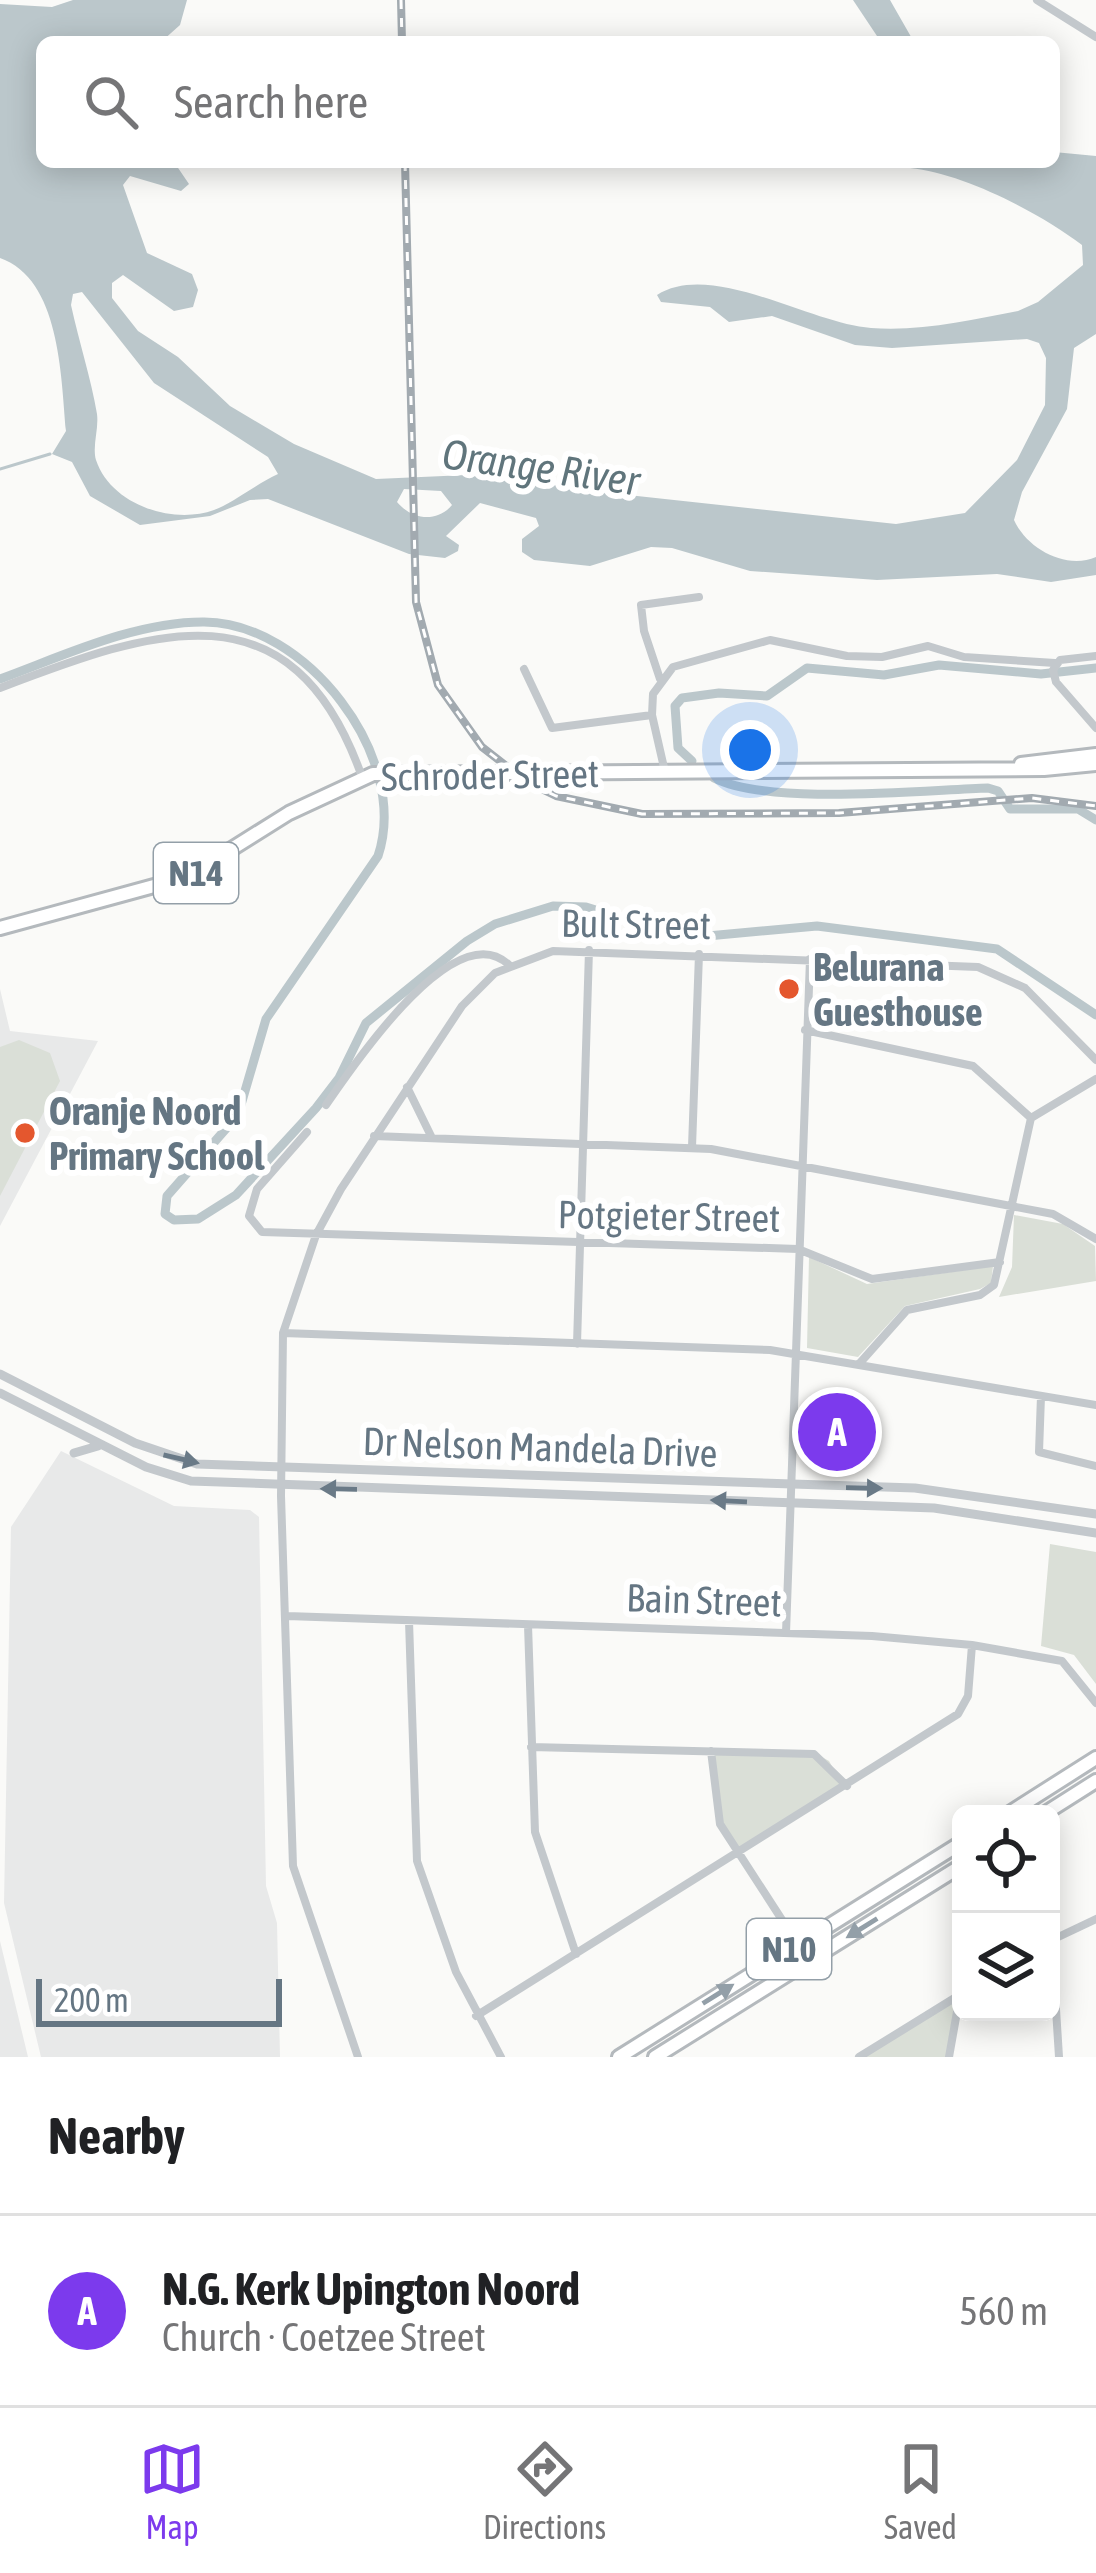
<!DOCTYPE html>
<html lang="en">
<head>
<meta charset="utf-8">
<style>
  :root { --surface:#fff; --page:#f6f6f6; --text:#202124; --muted:#757577; --line:#e0e0e0; --accent:#7c3aed }
  body { margin:0; font-family:"Asap Condensed",sans-serif; background:var(--page); color:var(--text) }
  .controls { position:absolute; right:36px; bottom:36px; display:grid; overflow:hidden; border-radius:18px; box-shadow:0 6px 30px #0003 }
  .controls button { width:108px; height:108px; display:grid; place-items:center; padding:0; border:0; border-bottom:3px solid var(--line); background:var(--surface); color:var(--text); font:60px sans-serif }
  .scale { position:absolute; left:36px; bottom:30px; width:246px; box-sizing:border-box; padding-left:12px; border:6px solid #657683; border-top:0; font-size:33px; line-height:42px; white-space:nowrap; color:#657683; -webkit-text-stroke:9px #fff; paint-order:stroke }
  .you { position:absolute; left:750px; top:750px; width:42px; height:42px; margin:-30px; border:9px solid #fff; border-radius:50%; background:#1a73e8; box-shadow:0 0 0 18px #1a73e833 }
  .badge { display:grid; place-items:center; width:78px; height:78px; border-radius:50%; background:var(--accent); color:#fff; font-size:39px; font-weight:700 }
  .pin { position:absolute; translate:-50% -50%; border:6px solid #fff; box-shadow:0 3px 12px #0006 }
  .list { margin:0; padding:0; list-style:none }
  h2 { display:flex; justify-content:space-between; align-items:center; height:156px; margin:0; padding:0 48px; font-size:51px }
  h2 small { font-size:39px; font-weight:400; color:var(--muted) }
  .list li { display:grid; grid-template-columns:78px 1fr auto; gap:36px; align-items:center; box-sizing:border-box; height:192px; padding:0 48px; border-top:3px solid var(--line) }
  .list b { display:block; font-size:45px; white-space:nowrap }
  .list p { margin:0; font-size:39px; white-space:nowrap; color:var(--muted) }
  .list em { font-size:39px; font-style:normal; color:var(--muted) }
  .icon { flex:none; width:66px; height:66px; fill:none; stroke:currentColor; stroke-width:2; stroke-linecap:round; stroke-linejoin:round }
  .map { position:relative; flex:none; width:1096px; height:2057px; overflow:hidden }
  .search { position:absolute; background:var(--surface); box-shadow:0 6px 30px #0003; left:36px; right:36px; top:36px; height:132px; display:flex; align-items:center; gap:30px; box-sizing:border-box; padding:0 42px; border-radius:18px; color:var(--muted); font-size:45px }
  .sheet { height:348px; background:var(--surface) }
  nav { display:flex; justify-content:space-around; align-items:center; box-sizing:border-box; height:168px; border-top:3px solid var(--line); background:var(--surface); font-size:33px; color:var(--muted) }
  nav a { display:grid; justify-items:center; gap:6px }
  nav .on { color:var(--accent) }
  .map>svg:first-child { display:block }
  .built { fill:#e8e9e9 }
  .green { fill:#dadfd7 }
  .water { fill:#bbc7cb; fill-rule:evenodd }
  .lines { fill:none; stroke-linecap:round; stroke-linejoin:round }
  .stream { stroke:#bbc7cb; stroke-width:3 }
  .canal { stroke:#bbc7cb; stroke-width:9 }
  .trunk-casing { stroke:#b4b9bd; stroke-width:18 }
  .minor { stroke:#c3c8cc; stroke-width:8 }
  .tertiary { stroke:#c3c8cc; stroke-width:9 }
  .trunk { stroke:#fff; stroke-width:12 }
  .rail-casing { stroke:#a2aab0; stroke-width:8 }
  .rail { stroke:#fff; stroke-width:3; stroke-dasharray:9; stroke-linecap:butt }
  .oneway { fill:#6a7a87 }
  .oneway2 { fill:#939fa8 }
  .poi-dot { fill:#e4572e; stroke:#fff; stroke-width:4.5 }
  .labels { text-anchor:middle; dominant-baseline:central; stroke-width:12; stroke-linejoin:round; paint-order:stroke }
  .shield { fill:#fff; stroke:#939fa8; stroke-width:3 }
  .shield-label { font-size:36px; font-weight:bold; fill:#657683 }
  .street-label { font-size:39px; fill:#657683; stroke:#fff }
  .poi-label { font-size:39px; font-weight:bold; fill:#657683; stroke:#fff; text-anchor:start }
  .water-label { font-size:42px; font-style:italic; fill:#60757c; stroke:#fff }
</style>
</head>
<body>
<div class="map">
<svg width="1096" height="2057" viewBox="0 0 1096 2057">
  <rect width="100%" height="100%" fill="#fafaf8"/>
  <path class="built" d="M0,989L10,1031L98,1041L0,1226Z
    M61,1451L174,1506L250,1510L259,1517L266,1886L277,1923L280,2057H41L4,1903L11,1527Z
    M0,1941L28,2057H0Z"/>
  <path class="green" d="M19,1040L50,1053L60,1081L0,1196V1047Z
    M1014,1215L1063,1224L1095,1246L1096,1281L999,1297L1012,1267Z
    M809,1257L867,1284L993,1266L991,1283L980,1289L905,1306L858,1357L807,1348Z
    M1050,1544L1096,1552V1684L1074,1655L1041,1646Z
    M714,1751L813,1752L829,1761L844,1787L739,1852L722,1824Z
    M958,1997L949,2057H864Z"/>
  <path class="water" d="M73,0H187L180,25L161,42H42V162H174L189,184L181,191L130,176L123,185L147,253L192,274L198,290L193,307L174,311L123,275L112,283V298L138,331L178,357L230,406L294,444L376,479L489,474L591,491L896,524L965,513L1017,460L1045,405L1046,358L1039,343L1027,339L892,348L855,345L772,316L729,322L710,307L661,302L657,295C712,260 811,324 871,328C919,332 971,320 1018,311L1038,302L1083,265L1082,245C1040,213 963,173 910,168L909,162H1054V152L1096,156V334L1074,348L1067,409L1022,492L1014,520C1027,549 1066,570 1096,557V575L1051,582L997,574L877,580L750,571L672,548L651,547L590,566L534,560L522,552V539L539,526L536,518L480,503L446,536L459,545L458,551L445,558L409,554L268,499L250,500L210,516L140,525L90,496L72,462L52,454L66,431C61,375 60,279 0,258V4L52,7ZM82,292L154,383L268,457L278,474C258,483 231,504 214,510C173,525 111,505 96,460C92,446 99,429 97,414C91,378 79,342 71,305L73,294ZM404,489L441,491L452,505C437,523 412,520 397,502Z
    M853,0H890L914,42H881Z"/>
  <g class="lines">
    <path class="stream" d="M0,469L50,454"/>
    <path class="canal" d="M0,679C63,656 134,622 203,622C305,621 411,757 378,856L266,1019L238,1115L167,1196L165,1214L174,1220L198,1219L236,1195L316,1108L339,1078L366,1023L467,941L495,924L553,906L586,907L686,938L817,926L997,949L1096,1015
      M692,761L678,748L675,706L682,698L719,693L767,696L807,668L884,675L939,665L1041,674L1096,668
      M714,778C770,806 923,790 988,788L998,791L1010,809H1078L1096,820"/>
    <defs>
      <path id="trunk" d="M1021,764L1096,755
        M0,928L187,877L289,813L373,774L1044,769L1096,764
        M1008,1814L1096,1758
        M1044,1814L1096,1781
        M619,2057L961,1843
        M655,2057L961,1866"/>
    </defs>
    <use href="#trunk" class="trunk-casing"/>
    <path class="minor" d="M1037,0L1096,37
      M1096,656L1060,660L1053,670L1056,682L1096,728
      M524,669L552,728L652,715L665,772
      M660,679L644,631L641,605L699,597
      M0,688C152,630 292,578 362,777
      M652,715L653,694L673,667L770,640L847,656L882,657L928,646L964,657L1055,663
      M805,1030L973,1066L1031,1118
      M407,1087L432,1138
      M326,1105C353,1066 455,913 509,965
      M307,1132L257,1189L249,1216L262,1232L798,1249L872,1279L1000,1262
      M374,1136L711,1149L1053,1214L1096,1239
      M692,1147L699,954
      M283,1333L770,1350L1096,1405
      M577,1344L589,950
      M859,1364L907,1310L980,1295L994,1285L1031,1118L1096,1079
      M1041,1396L1039,1452L1096,1466
      M287,1616L872,1636L972,1645L1062,1661L1096,1703
      M409,1621L417,1861L456,1972L501,2057
      M528,1625L535,1832L576,1954
      M786,1633L810,959
      M531,1747L814,1754L847,1786
      M711,1751L720,1824L808,1960
      M1051,1929L1059,2057
      M1054,1939L1096,1919
      M476,2016L958,1714L968,1696L972,1645
      M358,2057L293,1866L281,1496L283,1333L316,1235L341,1189L462,1006L495,973L553,951L978,967L1025,988L1096,1060
      M859,2057L961,1994
      M949,2057L960,1995"/>
    <path class="tertiary" d="M0,1374L135,1443L197,1464L915,1488L1096,1514
      M0,1393L146,1467L191,1481L934,1508L1096,1533
      M74,1453L98,1446"/>
    <use href="#trunk" class="trunk"/>
    <defs>
      <path id="rail" d="M401,0L402,42
        M405,162L416,602L438,685L482,747L527,782L556,796L642,814L839,813L1032,798L1096,806"/>
    </defs>
    <use href="#rail" class="rail-casing"/>
    <use href="#rail" class="rail"/>
  </g>
  <defs><path id="oneway-solid" d="M-6-.8H1V-3.2L6.5 0L1 3.2V.8H-6Z" transform="scale(3)"/></defs>
  <g class="oneway">
    <use href="#oneway-solid" transform="translate(181 1459) rotate(13)"/>
    <use href="#oneway-solid" transform="translate(864 1488) rotate(1)"/>
    <use href="#oneway-solid" transform="translate(339 1489) rotate(-179)"/>
    <use href="#oneway-solid" transform="translate(729 1501) rotate(-177)"/>
  </g>
  <g class="oneway2">
    <use href="#oneway-solid" transform="translate(862 1928) rotate(148)"/>
    <use href="#oneway-solid" transform="translate(718 1994) rotate(-32)"/>
  </g>
  <g class="poi-dot">
    <circle cx="789" cy="989" r="12"/>
    <circle cx="25" cy="1133" r="12"/>
  </g>
  <g class="labels">
    <g class="shield">
      <rect x="154" y="843" width="84" height="60" rx="9"/>
      <rect x="747" y="1919" width="84" height="60" rx="9"/>
    </g>
    <g class="shield-label">
      <text x="196" y="873">N14</text>
      <text x="789" y="1949">N10</text>
    </g>
    <g class="street-label">
      <text transform="translate(490 775) rotate(-1)">Schroder Street</text>
      <text transform="translate(636 924) rotate(1)">Bult Street</text>
      <text transform="translate(669 1216) rotate(1)">Potgieter Street</text>
      <text transform="translate(540 1447) rotate(2)">Dr Nelson Mandela Drive</text>
      <text transform="translate(704 1600) rotate(2)">Bain Street</text>
    </g>
    <g class="poi-label">
      <text x="813" y="967">Belurana<tspan x="813" dy="45">Guesthouse</tspan></text>
      <text x="49" y="1111">Oranje Noord<tspan x="49" dy="45">Primary School</tspan></text>
    </g>
    <g class="water-label">
      <text transform="translate(541 467) rotate(8)">Orange River</text>
    </g>
  </g>
</svg>
<div class="controls">
<button><svg class="icon" aria-label="locate" viewBox="0 0 24 24"><circle cx="12" cy="12" r="6"/><path d="M12 2v4M12 18v4M2 12h4M18 12h4"/></svg></button>
<button><svg class="icon" aria-label="layers" viewBox="0 0 24 24"><path d="M12 4l9 5-9 5-9-5zM3 14l9 5 9-5"/></svg></button>
</div>
<div class="scale">200 m</div>
<div class="you"></div>
<div class="pin badge" style="left:837px;top:1432px">A</div>
<div class="search"><svg class="icon" aria-label="search" viewBox="0 0 24 24"><circle cx="10" cy="10" r="6"/><path d="M15 15l6 6"/></svg>Search here</div>
</div>
<section class="sheet">
<h2>Nearby<small></small></h2>
<ul class="list">
<li><span class="badge">A</span><div><b>N.G. Kerk Upington Noord</b><p>Church · Coetzee Street</p></div><em>560 m</em></li>
</ul>
</section>
<nav>
<a class="on"><svg class="icon" aria-label="map" viewBox="0 0 24 24"><path d="M3 6l6-2 6 2 6-2v14l-6 2-6-2-6 2zM9 4v14M15 6v14"/></svg>Map</a>
<a><svg class="icon" aria-label="directions" viewBox="0 0 24 24"><path d="M12 3l9 9-9 9-9-9zM9 14v-3h6M13 9l2 2-2 2"/></svg>Directions</a>
<a><svg class="icon" aria-label="saved" viewBox="0 0 24 24"><path d="M7 4h10v16l-5-4-5 4z"/></svg>Saved</a>
</nav>
</body>
</html>
